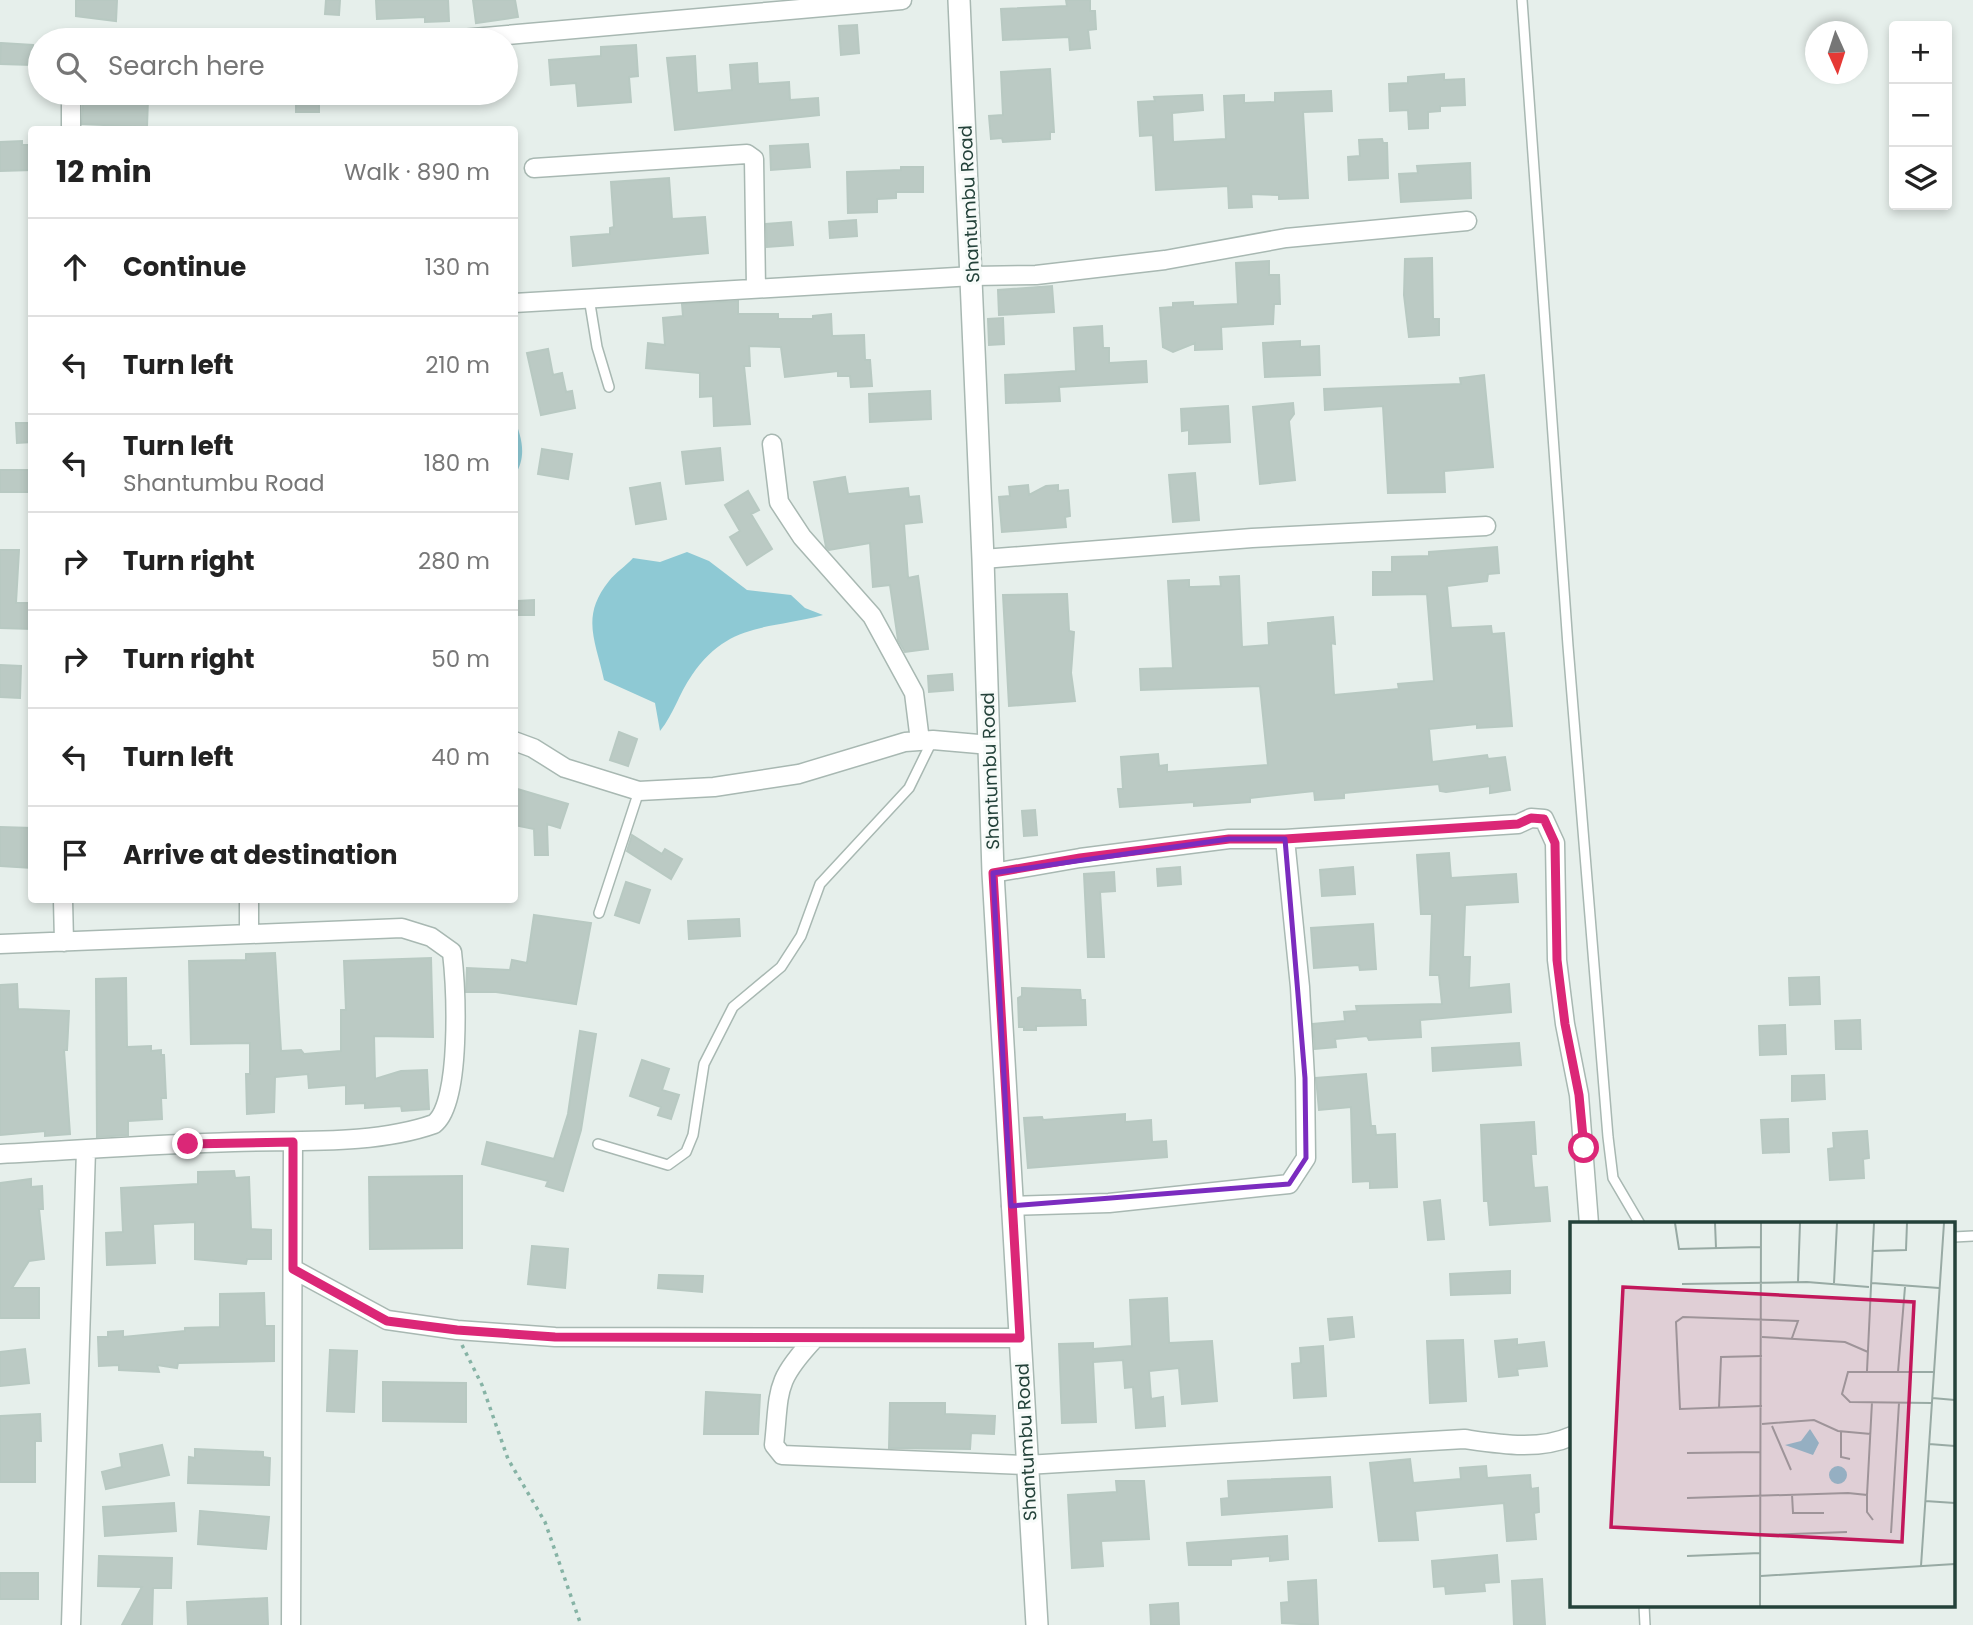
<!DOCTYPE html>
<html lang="en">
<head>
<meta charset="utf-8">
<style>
  :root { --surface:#fff; --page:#f6f6f6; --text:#222; --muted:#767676; --line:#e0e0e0 }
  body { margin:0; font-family:Poppins,sans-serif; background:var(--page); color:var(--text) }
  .controls { position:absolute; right:21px; top:21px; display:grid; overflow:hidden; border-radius:7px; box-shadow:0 4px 10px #0003 }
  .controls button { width:63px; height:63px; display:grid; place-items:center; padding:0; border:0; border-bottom:2px solid var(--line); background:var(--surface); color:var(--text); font:35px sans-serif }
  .compass { position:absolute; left:1805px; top:21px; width:63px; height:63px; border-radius:50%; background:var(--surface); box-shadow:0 4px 10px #0003; rotate:177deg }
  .stop { position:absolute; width:21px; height:21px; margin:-16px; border:5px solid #db2777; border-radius:50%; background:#fff }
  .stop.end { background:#db2777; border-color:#fff; box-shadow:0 2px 7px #0008 }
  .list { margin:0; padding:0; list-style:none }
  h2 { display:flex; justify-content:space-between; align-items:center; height:91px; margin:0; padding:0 28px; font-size:30px }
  h2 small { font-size:23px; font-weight:400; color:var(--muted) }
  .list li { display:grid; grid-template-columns:46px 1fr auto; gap:21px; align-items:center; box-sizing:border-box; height:98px; padding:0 28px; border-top:2px solid var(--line) }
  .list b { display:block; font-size:26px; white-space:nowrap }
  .list p { margin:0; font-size:23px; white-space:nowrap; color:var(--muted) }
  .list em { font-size:23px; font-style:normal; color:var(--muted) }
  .icon { flex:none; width:38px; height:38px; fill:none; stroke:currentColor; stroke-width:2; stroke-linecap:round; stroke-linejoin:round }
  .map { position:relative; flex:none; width:1973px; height:1625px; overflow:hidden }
  .search { position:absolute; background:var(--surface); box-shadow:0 4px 10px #0003; left:28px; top:28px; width:490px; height:77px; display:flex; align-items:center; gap:18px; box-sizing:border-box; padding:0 24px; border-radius:38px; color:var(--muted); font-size:26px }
  .panel { position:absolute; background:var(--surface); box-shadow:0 4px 10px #0003; left:28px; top:126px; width:490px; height:777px; border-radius:7px }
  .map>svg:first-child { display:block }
  .water { fill:#8ec9d4 }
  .building { fill:#bbcac4; stroke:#b8c9c2; stroke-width:2 }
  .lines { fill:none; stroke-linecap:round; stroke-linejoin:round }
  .service-casing { stroke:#a8b8b2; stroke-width:12 }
  .minor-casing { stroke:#a8b8b2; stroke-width:21 }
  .tertiary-casing { stroke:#a8b8b2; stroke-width:24 }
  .path { stroke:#86b3a5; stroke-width:3.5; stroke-dasharray:3.5 5; stroke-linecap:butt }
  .service { stroke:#fff; stroke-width:9 }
  .minor { stroke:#fff; stroke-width:18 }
  .tertiary { stroke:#fff; stroke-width:21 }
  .route { stroke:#db2777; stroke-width:9 }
  .marked { fill:none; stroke:#7b2cbf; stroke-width:5; stroke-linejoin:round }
  .labels { text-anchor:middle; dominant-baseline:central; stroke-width:6; stroke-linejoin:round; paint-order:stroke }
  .street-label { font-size:18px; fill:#24423a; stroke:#f7fbf9 }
  .inset-road { fill:none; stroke:#98aaa4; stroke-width:2 }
  .view { fill:#c2185b; fill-opacity:0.15; stroke:#c2185b; stroke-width:3.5 }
  .inset-edge { fill:none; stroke:#24423a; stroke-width:3.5 }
</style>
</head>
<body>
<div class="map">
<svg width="1973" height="1625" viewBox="0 0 1973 1625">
  <rect width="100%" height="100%" fill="#e6efeb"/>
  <path class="water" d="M514,418C522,438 527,456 515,475Z
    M687,552L709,561L747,590L791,595L805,608L823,615C767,630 728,622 692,675C679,693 674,714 660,731L655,703L604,680C596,641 580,617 609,581C615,573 626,566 633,558L660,562Z"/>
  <path class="building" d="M76,0H117L116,21L76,16Z
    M326,0H340L339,15L325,14Z
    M376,0H448L449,21L425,22V17L377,19Z
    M473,0H515L518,17L476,23Z
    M1066,0H1090V11H1095L1096,29L1088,30L1090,48L1070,50L1069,37L1003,40L1001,9L1067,6Z
    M857,25L859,53L841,55L839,26Z
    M1,43L33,45L32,65L0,64Z
    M636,45L638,76L629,77L631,102L578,106L576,83L551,85L549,60L601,56V47Z
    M695,56L697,93L732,90L730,65L757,63L758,84L789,82L790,100L818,98L819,115L675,130L667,58Z
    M1050,69L1054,132H1050V139L1003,142L1002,138L991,139L989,116L1003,115L1001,72Z
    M1444,74V80L1464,79L1465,105L1440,106V111L1428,112V128L1409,129L1408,110L1390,111L1389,84L1408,83V77Z
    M1331,91L1332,111L1303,112L1308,198L1279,199V195L1251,194L1252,207L1229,208L1228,186L1156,190L1153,135L1140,136L1138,102L1155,101L1154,97L1202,95L1203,110L1172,113L1173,142L1226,139L1224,96L1244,95V103L1275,102V93Z
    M83,96L148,99L147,127L82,124Z
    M296,98H319V112H296Z
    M1382,139L1383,143H1387L1388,178L1349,180L1348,157L1360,156L1359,140Z
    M22,141V145H32V170L0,171V142Z
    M808,144L810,167L771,170L770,146Z
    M1470,163L1471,198L1401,202L1399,174L1418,173L1417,166Z
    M901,167H923V192H896V198L877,199V212L848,213L847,172L901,170Z
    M669,178L672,219L705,217L708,253L573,266L571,237L610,234V228L614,227L611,182Z
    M856,220L857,236L830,238L829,222Z
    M791,222L793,245L767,247L766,224Z
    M1432,258L1433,319H1439V335L1409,337L1404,295L1405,259Z
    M1269,261V275H1279L1280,304H1274L1273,324L1221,327L1222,349L1195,350V343L1173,352L1163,347L1160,308L1173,307V303L1193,302V306L1238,304L1236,263Z
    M1052,286L1054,312L999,315L998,290Z
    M738,301V314H778V319H813V316L831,314L832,336L864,335L865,360H870L872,386L851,387L850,376H838V371L785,377L781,347L749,346L750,366H744L750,424L714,426L713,396L700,397V373L646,368L648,343L665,345L663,318L683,316L682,304Z
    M1003,318L1004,344L989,345L988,319Z
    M1102,326L1103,348H1109V363L1146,361L1147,382L1059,387L1060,401L1006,403L1005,375L1076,371L1074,328Z
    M1300,341V347L1319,346L1320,375L1265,377L1263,343Z
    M548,349L553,375L562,373L566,392L572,391L575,408L541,415L527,353Z
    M1484,375L1493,467L1444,471L1445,492L1388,493L1383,406L1325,410L1324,389L1461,384L1460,378Z
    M930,391L931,419L870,422L869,394Z
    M1293,403L1294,414L1289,421L1295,480L1260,484L1253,407Z
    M1228,406L1230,442L1189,444V430L1182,431L1181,409Z
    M16,423H32V442L17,443Z
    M720,448L723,480L686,484L682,452Z
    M542,449L572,454L568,479L538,474Z
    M0,470H32V492H0Z
    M1195,473L1199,520L1173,522L1169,475Z
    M845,477L848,494L908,488L909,497L919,496L922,522L904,524L908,578L918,576L928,649L905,652L898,640L890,585L873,587L870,543L829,550L826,547L814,482Z
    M660,483L666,519L636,524L630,488Z
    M1028,485L1029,495L1046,486L1058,485V491L1068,490L1070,516L1065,517L1066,527L1002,532L999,497L1010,496L1009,487Z
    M748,491L759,510L751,514L772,549L747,565L730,537L740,531L725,505Z
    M1497,547L1499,573L1488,574L1487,581L1447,586L1451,628L1491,626L1492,634L1504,633L1512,726L1477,728V724L1429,729L1432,762L1487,755L1488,759L1505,757L1510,790L1490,793V786L1446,792L1440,791L1439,784L1344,793V798L1315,800L1314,791L1250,798V802L1194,806V802L1120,807L1118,789H1123L1121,757L1158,754L1159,766L1167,765V772L1268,765L1260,686L1141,690L1140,669L1173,668L1168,581L1189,580V587H1193L1221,586L1220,577L1239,576L1242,647L1269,645L1268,623L1333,617L1335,644L1331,643L1334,695L1399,689L1398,684L1434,681L1427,594L1373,595V572H1392V557L1429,556V552Z
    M0,550H19L16,603H32V629L0,628Z
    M1067,594L1069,631L1074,632L1071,673L1075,701L1009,706L1003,595Z
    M534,600V615H519L518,601Z
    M0,665L21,666L20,698L0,697Z
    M952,674L953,690L929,692L928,676Z
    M619,732L637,739L628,766L610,760Z
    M514,788L568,804L560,828L547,824L548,855H535L534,829L514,825Z
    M1035,810L1037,835L1024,836L1022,811Z
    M0,827L32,828V868L0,866Z
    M632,835L662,854L665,849L682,859L671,879L627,851Z
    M1449,853L1451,878L1516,874L1518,902L1465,905L1463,957H1470L1469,988L1509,984L1511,1012L1420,1020L1421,1037L1369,1040L1367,1036L1335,1039L1336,1047L1315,1049L1313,1024L1345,1021L1344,1012L1357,1011L1356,1006L1442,1004L1439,975H1430L1432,914H1421L1417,855Z
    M1180,867L1181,884L1158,886L1157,869Z
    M1353,867L1355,894L1322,896L1320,870Z
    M1114,872L1115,891L1100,892L1104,957H1088L1084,874Z
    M626,882L650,890L639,923L615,915Z
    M534,915L591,923L576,1004L496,992H466L467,968L510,970L512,960L527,963Z
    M739,919L740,936L689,939L688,921Z
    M1373,924L1376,969L1360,970L1359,965L1314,968L1311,928Z
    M275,953L281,1051L301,1050L304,1054L341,1051V1010H346L344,961L431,958L433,1037L374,1036L375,1079L401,1071L427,1070L429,1109L402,1111L401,1106L365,1108V1103L346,1104V1085L309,1088L308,1074L275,1077L274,1112L247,1114L246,1074H250V1043L191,1044L189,961L246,960V954Z
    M1819,977L1820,1004L1790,1005L1789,978Z
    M126,978L127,1047L151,1046V1051L161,1050V1055H164L166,1098H161L162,1119L128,1121V1135L97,1137L96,979Z
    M17,984L18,1009L69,1011L67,1050H64L70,1134L45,1136V1131L0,1135V985Z
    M1022,988L1080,990L1081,1000H1085L1086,1025L1036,1026V1030H1024V1027H1019L1018,998L1022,996Z
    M1860,1020L1861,1049H1836L1835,1021Z
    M1785,1025L1786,1054L1760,1055L1759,1026Z
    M580,1031L596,1034L581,1130L563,1191L546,1186L548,1181L482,1164L487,1142L554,1159L568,1114Z
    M1519,1043L1521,1065L1433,1071L1432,1048Z
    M642,1060L669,1069L662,1090L679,1095L671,1119L658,1115L661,1107L630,1096Z
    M1366,1074L1371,1126H1375L1376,1135L1395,1134L1397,1187L1370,1188V1181L1353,1182L1351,1107L1319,1110L1316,1078Z
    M1824,1075L1825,1099L1792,1101V1076Z
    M1125,1114V1122L1151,1120L1152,1142L1166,1141L1167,1157L1028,1168L1024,1118L1042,1117L1043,1120Z
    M1788,1119L1789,1152L1763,1153L1761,1120Z
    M1534,1122L1536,1154H1531L1534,1188L1547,1187L1550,1221L1490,1225L1488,1201H1484L1481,1125Z
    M1867,1131L1869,1158L1863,1159L1864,1178L1830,1180L1828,1149L1834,1148L1833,1133Z
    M234,1171L235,1178L249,1177L251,1229L271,1230V1259H247L246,1264L195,1259V1222L153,1224L155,1263L107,1265L106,1233L123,1232L121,1188L198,1184V1172Z
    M462,1176V1248L370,1249L369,1177Z
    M31,1179V1187L42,1186L43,1209H39L44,1259L29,1261L12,1288H39V1318H0V1183Z
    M1440,1200L1444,1239L1428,1240L1424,1202Z
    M532,1246L568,1249L565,1288L528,1284Z
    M1510,1271V1293L1451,1295L1450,1274Z
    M659,1275L703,1276L702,1292L658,1288Z
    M264,1293L265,1326H274V1361L178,1363L177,1368L157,1365L159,1372L119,1370V1365L99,1366L98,1337H108V1332L123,1331V1337L185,1331V1328L220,1327V1294Z
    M1167,1298L1169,1343L1212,1341L1217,1401L1182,1404L1179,1368L1149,1371L1151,1399L1163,1397L1165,1426L1136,1428L1133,1387L1125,1388L1123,1360L1093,1362L1096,1422L1062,1423L1059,1344L1093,1343V1349L1132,1346L1130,1300Z
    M1352,1317L1354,1337L1330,1340L1328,1319Z
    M1517,1339V1345L1544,1342L1547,1366L1517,1369L1518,1375L1499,1377L1495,1341Z
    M1463,1340L1466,1401L1430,1403L1427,1341Z
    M1323,1346L1326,1396L1294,1398L1292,1364L1301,1363L1300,1348Z
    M25,1349L29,1383L0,1386V1352Z
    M330,1350L357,1351L354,1412L327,1411Z
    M383,1382L466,1383V1422L383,1421Z
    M706,1392L760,1395L758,1434H704Z
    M890,1403H945V1414L995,1416L994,1434L971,1433L970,1449L889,1448Z
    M40,1414L41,1441H35V1482H0V1416Z
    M162,1445L169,1475L106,1489L102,1472L122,1467L120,1454Z
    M195,1449L263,1452V1457L270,1458L269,1485L188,1483L189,1457L195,1458Z
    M1410,1459L1413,1483L1461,1479L1460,1468L1486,1466L1487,1478L1530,1475L1531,1489L1538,1488L1539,1512L1534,1513L1536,1539L1507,1541L1504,1503L1415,1511L1418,1540L1379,1541L1370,1463Z
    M1330,1477L1332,1507L1222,1515L1221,1499L1229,1498L1228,1481Z
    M1116,1481H1144L1149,1539L1101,1541L1103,1566L1072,1568L1068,1495L1117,1492Z
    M174,1503L176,1531L105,1536L103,1507Z
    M200,1511L269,1517L266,1549L198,1544Z
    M1287,1536L1288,1559L1270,1561V1556L1231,1559V1565H1189L1187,1543Z
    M1497,1555L1499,1582L1484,1583L1485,1591L1446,1594L1445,1586L1434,1587L1432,1561Z
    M99,1556L172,1558L171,1588H153L152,1625H122L142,1587L98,1586Z
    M0,1573H38V1599H0Z
    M1542,1579L1545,1625H1514L1512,1581Z
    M1316,1580L1318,1625L1282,1623L1281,1603L1289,1602L1288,1582Z
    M267,1598L268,1625H188L187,1602Z
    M1178,1603L1179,1625H1151L1150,1605Z"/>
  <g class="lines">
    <defs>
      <path id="service" d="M1522,0L1568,646L1608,1137L1613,1178L1640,1224
        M589,298L597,347L609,387
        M599,913L639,791
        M598,1144L668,1165L686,1152L693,1135L704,1064L733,1007L781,967L801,936L820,884L909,788L932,741
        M1954,1237L1973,1236
        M1644,1606L1645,1625"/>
      <path id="minor" d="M450,40L902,0
        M71,130V93
        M534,168L747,154L754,159L756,288
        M514,303L973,276L1036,275L1165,260L1286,238L1467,221
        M772,444L779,502L802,537L872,616L914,693L920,741
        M983,559L1252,538L1486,526
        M514,741L533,748L565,768L639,791L714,787L799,774L905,742L933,740L990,745
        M993,873L1080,858L1229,839H1285L1518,824L1531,818L1544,819L1555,843L1557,960L1565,1024L1579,1095L1589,1224
        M63,900L64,942
        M249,900V934
        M0,944L402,928L431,937L452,952C456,987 462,1103 434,1124C375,1145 297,1140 234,1142C156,1144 78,1150 0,1154
        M1011,1206L1109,1203L1289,1184L1306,1158L1305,1078L1300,987L1285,839
        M293,1269L387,1320L457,1330L555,1337L1020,1338
        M815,1338C774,1382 780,1388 774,1445L782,1455L1026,1465L1464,1439C1499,1444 1539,1451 1572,1436
        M71,1625L86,1150
        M291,1625L293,1142"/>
      <path id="tertiary" d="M959,0L983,559L993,873L1037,1625"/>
    </defs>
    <use href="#service" class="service-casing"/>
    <use href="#minor" class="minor-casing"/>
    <use href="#tertiary" class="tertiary-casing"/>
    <path class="path" d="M462,1345L482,1385L508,1459L545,1522L581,1625"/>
    <use href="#service" class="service"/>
    <use href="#minor" class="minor"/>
    <use href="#tertiary" class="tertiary"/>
  </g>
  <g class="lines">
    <path class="route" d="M188,1144L293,1142V1269L387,1321L457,1330L555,1337L1020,1338L993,873L1080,858L1229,839H1285L1518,824L1531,818L1544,819L1555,843L1557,960L1565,1024L1579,1095L1584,1148"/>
  </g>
  <path class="marked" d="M1229,839H1285L1305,1078L1306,1158L1289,1184L1011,1206L993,873Z"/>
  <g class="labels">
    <g class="street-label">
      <text transform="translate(969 204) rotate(-93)">Shantumbu Road</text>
      <text transform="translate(990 771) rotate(-92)">Shantumbu Road</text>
      <text transform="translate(1026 1442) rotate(-93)">Shantumbu Road</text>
    </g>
  </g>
  <g transform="translate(1570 1222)">
    <rect width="385" height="385" fill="#e6efeb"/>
    <path d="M240,207L249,221L243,233L215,223L231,219ZM259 253a9 9 0 1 1 18 0a9 9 0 1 1-18 0Z" fill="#8ec9d4"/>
    <path class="inset-road" d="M105,1L109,27L191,25M145,1L146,26M303,29L336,28L337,1M228,60L230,1M264,61L267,1M302,61L369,66M112,62L237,60L299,65M192,115L275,120L298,130M297,149L304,1M328,150L335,65M362,176L385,178M361,181L280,180L272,172L278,150H364M192,184L110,187L106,100L113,95L228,99L222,116M149,186L151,135L192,134M192,202L244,198L268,209L301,212M202,204L221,248M271,210V235L280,237M359,222L385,224M117,231L191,230M222,272L223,291H254M297,273L302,180M117,276L278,271L297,273V290L303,298M355,279L385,281M321,311L329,181M190,313L277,310M117,334L190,331M351,344L374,1M191,354L385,342M190,384L191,1"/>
    <path class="view" d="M53,65L344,80L332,320L41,305Z"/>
    <rect width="385" height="385" class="inset-edge"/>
  </g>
</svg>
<div class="controls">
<button>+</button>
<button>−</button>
<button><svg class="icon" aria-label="layers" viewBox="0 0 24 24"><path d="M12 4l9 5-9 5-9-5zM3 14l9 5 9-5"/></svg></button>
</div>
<svg class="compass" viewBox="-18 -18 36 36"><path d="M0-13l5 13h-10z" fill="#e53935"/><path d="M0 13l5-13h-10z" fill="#767676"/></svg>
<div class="stop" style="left:1584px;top:1148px"></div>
<div class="stop end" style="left:188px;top:1144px"></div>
<div class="search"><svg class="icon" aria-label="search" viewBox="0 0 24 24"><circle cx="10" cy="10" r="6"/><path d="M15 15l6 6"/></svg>Search here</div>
<section class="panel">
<h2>12 min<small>Walk · 890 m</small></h2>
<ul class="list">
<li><svg class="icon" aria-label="ahead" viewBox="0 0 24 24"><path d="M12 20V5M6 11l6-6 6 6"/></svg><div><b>Continue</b></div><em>130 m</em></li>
<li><svg class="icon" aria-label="left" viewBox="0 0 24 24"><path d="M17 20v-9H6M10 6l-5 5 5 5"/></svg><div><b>Turn left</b></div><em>210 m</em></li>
<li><svg class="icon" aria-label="left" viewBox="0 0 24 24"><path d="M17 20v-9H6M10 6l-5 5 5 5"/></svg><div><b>Turn left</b><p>Shantumbu Road</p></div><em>180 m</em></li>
<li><svg class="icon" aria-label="right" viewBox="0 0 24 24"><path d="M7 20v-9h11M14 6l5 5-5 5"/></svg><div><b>Turn right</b></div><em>280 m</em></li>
<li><svg class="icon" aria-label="right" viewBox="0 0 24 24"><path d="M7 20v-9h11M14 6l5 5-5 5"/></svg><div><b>Turn right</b></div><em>50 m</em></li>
<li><svg class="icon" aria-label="left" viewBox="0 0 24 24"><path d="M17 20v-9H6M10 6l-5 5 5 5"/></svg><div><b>Turn left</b></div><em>40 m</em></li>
<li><svg class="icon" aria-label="arrive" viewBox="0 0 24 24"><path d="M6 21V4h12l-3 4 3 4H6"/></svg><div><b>Arrive at destination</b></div></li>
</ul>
</section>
</div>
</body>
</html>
